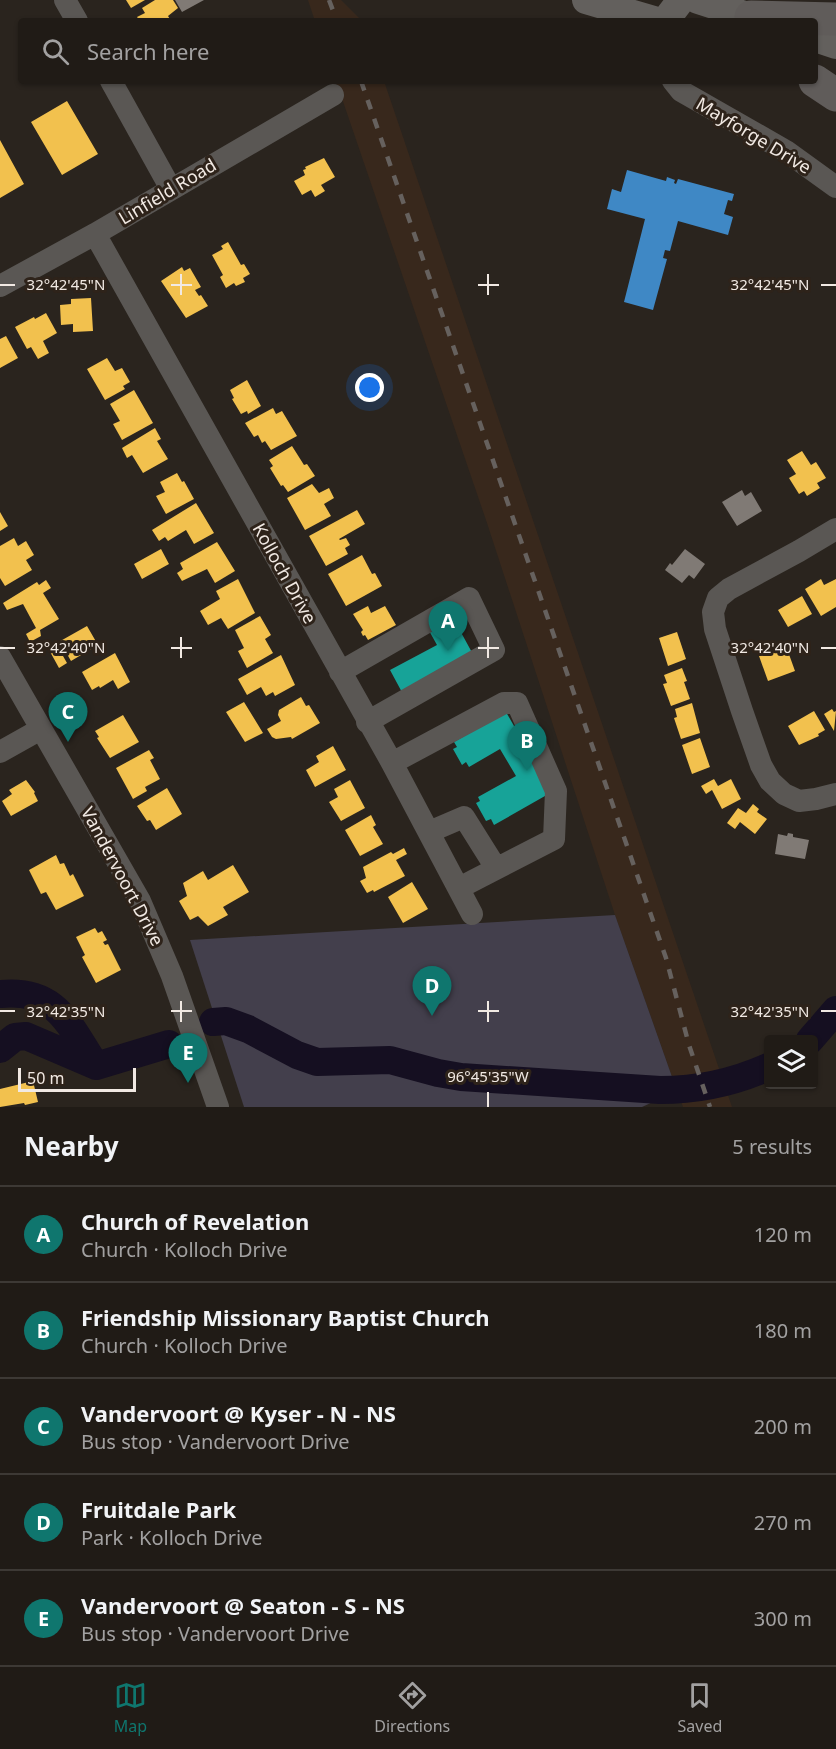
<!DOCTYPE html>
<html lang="en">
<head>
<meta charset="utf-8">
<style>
  :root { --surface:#201b16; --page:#2d2823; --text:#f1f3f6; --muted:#a2a1a1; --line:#3d3935; --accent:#0f766e }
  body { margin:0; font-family:"Noto Sans",sans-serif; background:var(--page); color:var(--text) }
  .controls { position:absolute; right:18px; bottom:18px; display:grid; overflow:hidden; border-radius:6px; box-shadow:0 2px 4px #0004 }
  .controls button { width:54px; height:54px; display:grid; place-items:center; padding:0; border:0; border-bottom:2px solid var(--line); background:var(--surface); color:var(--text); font:30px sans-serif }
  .scale { position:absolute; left:18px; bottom:15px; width:118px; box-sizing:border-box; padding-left:6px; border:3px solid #f1e9e3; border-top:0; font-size:16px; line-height:21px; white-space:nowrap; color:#f1e9e3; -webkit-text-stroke:4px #2e231a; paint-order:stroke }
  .you { position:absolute; left:370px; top:388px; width:21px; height:21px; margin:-15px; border:4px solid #fff; border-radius:50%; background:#1a73e8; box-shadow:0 0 0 9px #1a73e833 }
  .badge { display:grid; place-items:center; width:39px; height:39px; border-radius:50%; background:var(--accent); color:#fff; font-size:20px; font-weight:700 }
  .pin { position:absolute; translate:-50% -50px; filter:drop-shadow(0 2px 3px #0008) }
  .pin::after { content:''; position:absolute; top:32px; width:21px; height:18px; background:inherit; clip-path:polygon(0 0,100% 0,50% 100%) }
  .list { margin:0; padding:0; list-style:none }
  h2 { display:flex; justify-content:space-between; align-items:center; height:78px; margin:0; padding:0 24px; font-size:26px }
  h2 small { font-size:20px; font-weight:400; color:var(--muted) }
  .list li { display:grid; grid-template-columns:39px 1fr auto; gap:18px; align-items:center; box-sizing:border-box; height:96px; padding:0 24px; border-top:2px solid var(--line) }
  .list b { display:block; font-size:22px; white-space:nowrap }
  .list p { margin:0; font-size:20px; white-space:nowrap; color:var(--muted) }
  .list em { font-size:20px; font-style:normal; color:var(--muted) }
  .icon { flex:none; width:33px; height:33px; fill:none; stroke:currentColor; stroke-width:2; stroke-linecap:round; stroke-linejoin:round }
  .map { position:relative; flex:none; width:836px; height:1107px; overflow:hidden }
  .search { position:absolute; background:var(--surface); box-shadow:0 2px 4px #0004; left:18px; right:18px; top:18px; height:66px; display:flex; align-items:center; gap:15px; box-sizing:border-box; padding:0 21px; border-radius:6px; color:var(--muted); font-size:22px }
  .sheet { height:558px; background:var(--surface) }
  nav { display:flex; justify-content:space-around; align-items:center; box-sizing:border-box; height:84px; border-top:2px solid var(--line); background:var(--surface); font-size:16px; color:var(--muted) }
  nav a { display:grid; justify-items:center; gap:3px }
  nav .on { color:var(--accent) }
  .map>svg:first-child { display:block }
  .built { fill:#38281c }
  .green { fill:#433f4c }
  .homes { fill:#f2c14e }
  .schools { fill:#3f88c5 }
  .public { fill:#17a398 }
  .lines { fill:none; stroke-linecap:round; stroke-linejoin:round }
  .river { stroke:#150f21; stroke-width:28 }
  .building { fill:#807a75 }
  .minor { stroke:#5a5754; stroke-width:22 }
  .major { stroke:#63605d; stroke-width:28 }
  .highway { stroke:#605c5a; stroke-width:33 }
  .rail { stroke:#66615e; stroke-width:4.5; stroke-dasharray:10 10; stroke-linecap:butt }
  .ticks { fill:none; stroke:#f1e9e3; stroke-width:2 }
  .labels { text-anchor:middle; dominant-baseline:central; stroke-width:6; stroke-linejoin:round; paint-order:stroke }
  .street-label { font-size:18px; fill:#f1e9e3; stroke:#2e231a }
  .ticks-label { font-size:15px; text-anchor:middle; fill:#f1e9e3; stroke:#2e231a; stroke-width:6; stroke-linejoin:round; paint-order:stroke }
</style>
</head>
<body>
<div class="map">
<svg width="836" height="1107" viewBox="0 0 836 1107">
  <rect width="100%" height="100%" fill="#2a241e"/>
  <path class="built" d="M308,0H341L362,21H315Z
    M336,81H384L732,1107H683L677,1091L615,915L487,523Z"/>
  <path class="green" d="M615,915L677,1091L642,1107H244L190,940Z"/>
  <path class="homes" d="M126,0H145L131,8Z
    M155,0H173L178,8L168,16L171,21H140L137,17L145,13L142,8Z
    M67,101L98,154L62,175L31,122Z
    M0,140L24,184L0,198Z
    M324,158L335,177L321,185L325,191L315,197L311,190L302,195L294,181L305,175L303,170L306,169L305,167Z
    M228,242L241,265L244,264L250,274L243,278L245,282L236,286L234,283L226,288L220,277L223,275L212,255L223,249L221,246Z
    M182,267L184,271L190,268L201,287L195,290L199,296L201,295L208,306L186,318L161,281Z
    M91,298L93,331L73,332V324L61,325L60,305L71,304V299Z
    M46,313L57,333L43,341L49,353L38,359L31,347L27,349L15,327L34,317L35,319Z
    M6,336L18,358L0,368V339Z
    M107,358L115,371L122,368L130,382L123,386L125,389L105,400L87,369Z
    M247,380L261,406L248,414L247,411L241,414L232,399L234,398L230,390Z
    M134,390L153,423L122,440L113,424L120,421L110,404Z
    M273,408L276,414L282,411L297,436L271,450L265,441L262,443L258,435L254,437L245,423Z
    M155,428L161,439L157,441L168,459L143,473L132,455L127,458L122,448Z
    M292,446L304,465L307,464L315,476L288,492L283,485L281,486L270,468L273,466L269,460Z
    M802,451L811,465L816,462L826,478L817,483L820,488L807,496L804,491L799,494L789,478L796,474L787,460Z
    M177,473L182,482L184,481L194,499L166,514L156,496L165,492L160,482Z
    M312,484L319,493L329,488L334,498L324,504L331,516L305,530L287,498Z
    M196,503L214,533L194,544L186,530L168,541L165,537L159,541L152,530Z
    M357,510L365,524L339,539L340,540L346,538L350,545L345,548L348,554L326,566L309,536Z
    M0,512L8,526L0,531Z
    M14,538L18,546L26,541L34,555L26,560L32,570L5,586L0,578V546Z
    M217,542L235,571L215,583L207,569L182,581L177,573L183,569L180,563Z
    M161,549L169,564L142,579L134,564Z
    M362,555L372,574L375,573L382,586L346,606L328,574Z
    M238,579L255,613L228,629L221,618L208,625L200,611L220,599L216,591Z
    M821,579L824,585L836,579V607L821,616L805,589Z
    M46,580L51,588L43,593L59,619L40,630L41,636L30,642L26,634L36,628L23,604L7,610L3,603L37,582L39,585Z
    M802,596L812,614L788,627L778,610Z
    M368,606L371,613L385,606L396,625L368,640L365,635L363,636L361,632L363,630L353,614Z
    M260,616L271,635L265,639L273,653L247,668L238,651L244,648L235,630Z
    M87,626L98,645L71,661L67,654L63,656L67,663L59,668L48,648Z
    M677,632L686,659L668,666L659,638Z
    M786,646L795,671L768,681L759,656Z
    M115,653L130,682L118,689L113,680L100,688L99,686L92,690L82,672Z
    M281,655L295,685L275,696L273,692L266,696L261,687L247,695L238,679Z
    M682,668L687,681L684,682L690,699L671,706L663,684L667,683L664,675Z
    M301,697L306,706L309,705L320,723L292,739L291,737L276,739L272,737L267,729L281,721L278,715L279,710Z
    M244,702L263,733L245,742L226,712Z
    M692,703L700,733L681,739L674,718L677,717L675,709Z
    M832,709L834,712L836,711L834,731L824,714Z
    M814,711L825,730L818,734L819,736L799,745L788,726Z
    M123,715L139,742L110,758L97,738L99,737L95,731Z
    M700,738L710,767L692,774L682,745Z
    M333,746L346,770L315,787L306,770L319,762L316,756Z
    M149,750L154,758L150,760L160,779L145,787L147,791L133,799L116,768Z
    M714,779L718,786L731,779L741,799L722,809L712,790L706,794L701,786Z
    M26,780L35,792L34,793L38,801L11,816L2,801L12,794L9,790Z
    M350,780L365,808L341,821L329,802L338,797L334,789Z
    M167,788L182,814L156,830L150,820L147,821L137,806Z
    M753,804L759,809L757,812L767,819L755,834L740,822L735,829L727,823L738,808L746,813Z
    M371,815L376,825L373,827L383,844L360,856L345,830Z
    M404,848L407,854L396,860L405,876L374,892L373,890L367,893L360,881L366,878L363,867L391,852L393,854Z
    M56,855L60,864L64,863L70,876L73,874L84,896L56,910L46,892L41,894L29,870Z
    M233,865L249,892L223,907L228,915L208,926L198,916L190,920L179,901L187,896L183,883L203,871L208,880Z
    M412,882L428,909L403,923L388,897Z
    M95,928L98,933L102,931L107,940L103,942L105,945L108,944L121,970L96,983L82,957L85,955L76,937Z
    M33,1081L38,1102L25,1105L24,1103L0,1107V1089Z"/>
  <path class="schools" d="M627,170L666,181L667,177L675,180L674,183L676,184L678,179L734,194L732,201L728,200L724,214L733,217L728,235L678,221L670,251L665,250L663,258L667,259L653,310L624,302L645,219L607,209L612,189L621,192Z"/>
  <path class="public" d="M451,614L475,658L404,696L390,670L437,645L427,627Z
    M506,712L552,792L494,825L491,819L486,821L476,803L480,801L478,797L516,776L500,749L469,767L466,762L462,765L453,749L457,747L454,742Z"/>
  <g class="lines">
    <path class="river" d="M0,994C58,988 69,1026 96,1066L169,1044
      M213,1022L226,1021L248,1029L297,1055L317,1062L390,1060L438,1073L461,1077L660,1090C699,1090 732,1083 768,1067
      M810,1040L836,1010
      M0,1049L15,1037L26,1036L96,1066"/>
  </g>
  <path class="building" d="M175,0H204L182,12Z
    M742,490L745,496L751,492L762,511L737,526L722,502Z
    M685,549L705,564L694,579L689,575L682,583L665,570L670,563L672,565Z
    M788,833L793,834V837L809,840L805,859L775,854L778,834L787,836Z"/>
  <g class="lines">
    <path class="minor" d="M65,0L77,21
      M111,81L171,189
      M673,81L681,91L786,151L836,187
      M95,234L392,763L472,914
      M0,286L95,234L333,95
      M836,529L799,551L729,589L718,598L713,612L715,629L742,711L761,765L770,781L784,794L799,801L816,799L836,794
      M0,657L140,901L172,976L218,1107
      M340,672L469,598L494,650L367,722
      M0,752L41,729
      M392,763L504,703H517L556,791L554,839L459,888
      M429,832L464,817L496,868"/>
    <path class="major" d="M586,0L657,21
      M698,0L763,21
      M665,21L681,0
      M815,38L836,45"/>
    <path class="highway" d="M751,17L836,19
      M815,81L836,95"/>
    <path class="rail" d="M329,0L337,21
      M361,81L666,958L689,1045L710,1107"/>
  </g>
  <path class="ticks" d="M181,274V295M488,274V295M0,285H15M171,285H192M478,285H499M821,285H836M181,637V658M488,637V658M0,648H15M171,648H192M478,648H499M821,648H836M181,1001V1022M488,1001V1022M0,1011H15M171,1011H192M478,1011H499M821,1011H836M488,1092V1107"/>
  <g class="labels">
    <g class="street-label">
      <text transform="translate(754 135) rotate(31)">Mayforge Drive</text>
      <text transform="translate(167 191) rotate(-31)">Linfield Road</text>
      <text transform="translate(285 573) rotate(61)">Kolloch Drive</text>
      <text transform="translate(123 876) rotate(62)">Vandervoort Drive</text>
    </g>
  </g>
  <g class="ticks-label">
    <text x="66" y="290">32°42'45"N</text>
    <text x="770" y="290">32°42'45"N</text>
    <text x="66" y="653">32°42'40"N</text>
    <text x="770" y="653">32°42'40"N</text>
    <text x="66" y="1017">32°42'35"N</text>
    <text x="770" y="1017">32°42'35"N</text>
    <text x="488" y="1082">96°45'35"W</text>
  </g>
</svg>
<div class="controls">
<button><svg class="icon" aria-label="layers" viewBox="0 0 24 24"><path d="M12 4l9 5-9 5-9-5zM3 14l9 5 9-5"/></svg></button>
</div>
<div class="scale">50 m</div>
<div class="you"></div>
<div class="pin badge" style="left:448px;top:651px">A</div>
<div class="pin badge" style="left:527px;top:771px">B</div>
<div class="pin badge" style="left:68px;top:742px">C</div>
<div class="pin badge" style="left:432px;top:1016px">D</div>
<div class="pin badge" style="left:188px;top:1083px">E</div>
<div class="search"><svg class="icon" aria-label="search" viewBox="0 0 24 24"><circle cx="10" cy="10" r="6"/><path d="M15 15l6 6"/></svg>Search here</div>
</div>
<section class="sheet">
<h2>Nearby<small>5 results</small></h2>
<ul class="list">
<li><span class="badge">A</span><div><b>Church of Revelation</b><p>Church · Kolloch Drive</p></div><em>120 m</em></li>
<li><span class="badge">B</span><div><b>Friendship Missionary Baptist Church</b><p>Church · Kolloch Drive</p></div><em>180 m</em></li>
<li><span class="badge">C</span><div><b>Vandervoort @ Kyser - N - NS</b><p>Bus stop · Vandervoort Drive</p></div><em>200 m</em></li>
<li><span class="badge">D</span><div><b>Fruitdale Park</b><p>Park · Kolloch Drive</p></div><em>270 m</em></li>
<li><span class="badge">E</span><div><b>Vandervoort @ Seaton - S - NS</b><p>Bus stop · Vandervoort Drive</p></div><em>300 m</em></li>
</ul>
</section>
<nav>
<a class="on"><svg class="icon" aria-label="map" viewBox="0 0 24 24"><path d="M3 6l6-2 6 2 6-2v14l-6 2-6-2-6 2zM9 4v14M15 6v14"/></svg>Map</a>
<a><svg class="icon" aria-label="directions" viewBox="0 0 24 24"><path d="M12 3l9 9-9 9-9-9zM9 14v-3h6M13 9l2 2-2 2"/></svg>Directions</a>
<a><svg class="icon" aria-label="saved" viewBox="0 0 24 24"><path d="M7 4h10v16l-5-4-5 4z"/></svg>Saved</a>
</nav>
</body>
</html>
